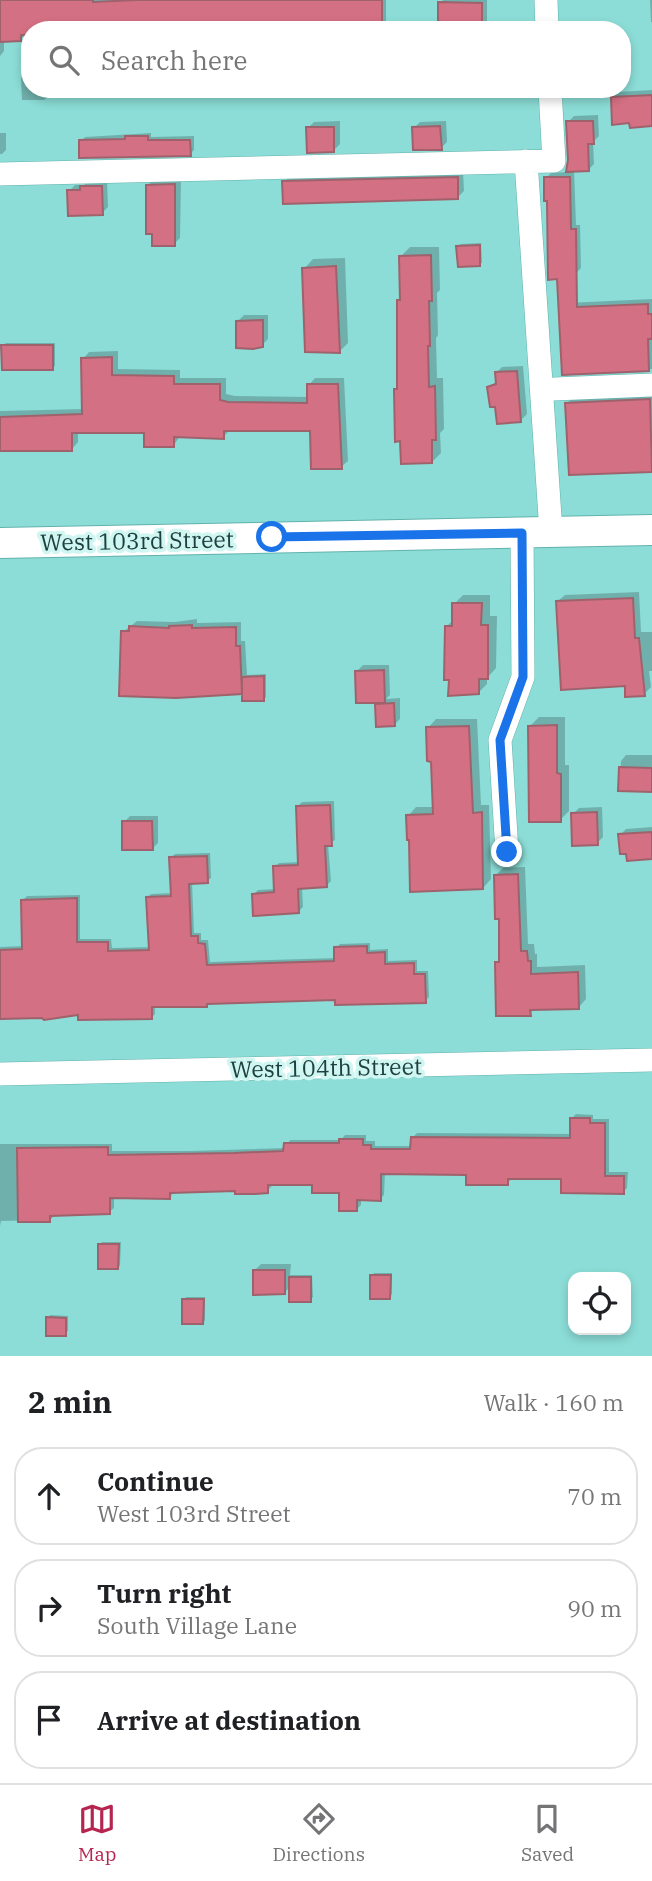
<!DOCTYPE html>
<html lang="en">
<head>
<meta charset="utf-8">
<style>
  :root { --surface:#fff; --page:#f6f6f6; --text:#202124; --muted:#757577; --line:#e0e0e0; --accent:#b62550 }
  body { margin:0; font-family:"IBM Plex Serif",serif; background:var(--page); color:var(--text) }
  .controls { position:absolute; right:21px; bottom:21px; display:grid; overflow:hidden; border-radius:14px; box-shadow:0 4px 10px #0003 }
  .controls button { width:63px; height:63px; display:grid; place-items:center; padding:0; border:0; border-bottom:2px solid var(--line); background:var(--surface); color:var(--text); font:35px sans-serif }
  .stop { position:absolute; width:21px; height:21px; margin:-16px; border:5px solid #1a73e8; border-radius:50%; background:#fff }
  .stop.end { background:#1a73e8; border-color:#fff; box-shadow:0 2px 7px #0008 }
  .list { margin:0; padding:0; list-style:none }
  h2 { display:flex; justify-content:space-between; align-items:center; height:91px; margin:0; padding:0 28px; font-size:30px }
  h2 small { font-size:23px; font-weight:400; color:var(--muted) }
  .list li { display:grid; grid-template-columns:46px 1fr auto; gap:21px; align-items:center; box-sizing:border-box; height:98px; margin:0 14px 14px; padding:0 14px; border:2px solid var(--line); border-radius:28px }
  .list b { display:block; font-size:26px; white-space:nowrap }
  .list p { margin:0; font-size:23px; white-space:nowrap; color:var(--muted) }
  .list em { font-size:23px; font-style:normal; color:var(--muted) }
  .icon { flex:none; width:38px; height:38px; fill:none; stroke:currentColor; stroke-width:2; stroke-linecap:round; stroke-linejoin:round }
  .map { position:relative; flex:none; width:652px; height:1356px; overflow:hidden }
  .search { position:absolute; background:var(--surface); box-shadow:0 4px 10px #0003; left:21px; right:21px; top:21px; height:77px; display:flex; align-items:center; gap:18px; box-sizing:border-box; padding:0 24px; border-radius:28px; color:var(--muted); font-size:26px }
  .sheet { height:427px; background:var(--surface) }
  nav { display:flex; justify-content:space-around; align-items:center; box-sizing:border-box; height:98px; border-top:2px solid var(--line); background:var(--surface); font-size:19px; color:var(--muted) }
  nav a { display:grid; justify-items:center; gap:4px }
  nav .on { color:var(--accent) }
  .map>svg:first-child { display:block }
  .shadow { fill:#0003 }
  .building { fill:#d47083; stroke:#9f626c; stroke-width:2 }
  .lines { fill:none; stroke-linecap:round; stroke-linejoin:round }
  .minor-casing { stroke:#62b2ac; stroke-width:24 }
  .major-casing { stroke:#62b2ac; stroke-width:32 }
  .minor { stroke:#fff; stroke-width:23 }
  .major { stroke:#fff; stroke-width:30 }
  .route { stroke:#1a73e8; stroke-width:9 }
  .labels { text-anchor:middle; dominant-baseline:central; stroke-width:7; stroke-linejoin:round; paint-order:stroke }
  .street-label { font-size:23px; fill:#1d3f3d; stroke:#d0f6f2 }
</style>
</head>
<body>
<div class="map">
<svg width="652" height="1356" viewBox="0 0 652 1356">
  <rect width="100%" height="100%" fill="#8cddd7"/>
  <path class="shadow" d="M0,0H386V30H30L20,40H4V51L0,56Z
    M443,0H487V30H439L440,3Z
    M650,0H652V22H651Z
    M30,75V89H47V98L44,100H22L21,78Z
    M652,90V125L612,98L618,92Z
    M598,115L599,136L593,142L594,164L588,170H574L576,225H580L581,268L576,273L549,200L546,178L551,173L568,172L570,160L568,122L574,116Z
    M340,121V144L334,150L308,128L314,122Z
    M446,121L447,142L441,148L414,128L420,122Z
    M0,133H6V150L2,154H0Z
    M151,133V137L194,136V150L190,154L81,141L85,137Z
    M463,172L464,191L458,197L284,182L290,176Z
    M154,179H181L180,238L174,244L148,185Z
    M107,180L108,207L102,213L69,191L75,185H84L88,181Z
    M481,243L482,262L480,265L458,246L461,244Z
    M410,247H439L440,290L437,293L438,335L436,338L437,378H443L444,429L440,433L441,453L432,462L396,390L399,386L401,256Z
    M345,258L348,343L339,352L304,269L313,259Z
    M652,299V369L564,373L567,303Z
    M244,315H268V339L262,345L238,321Z
    M6,343H55V366L52,368L3,345Z
    M118,351V369L180,370V378H226V394L235,396L309,397V385L315,378H344L348,461L341,467L312,429L230,430L223,437L180,436L174,445L146,432H78V442L72,449L0,450V411L84,409L83,359L89,352Z
    M523,366L527,414L521,420L497,405L489,388L497,381L496,373L502,367Z
    M652,394V470L571,473L567,403L574,397Z
    M639,592L641,632H652V671H649L651,687L644,694L626,685L558,601L565,595Z
    M463,595H490V616H497L496,668L487,678V684L478,693L446,627L453,620L454,604Z
    M197,619V623L241,622V641H245L247,675L266,674V697L264,699L244,689L241,692L123,632L137,621L175,622Z
    M363,665H389L390,695L386,699L400,698V719L394,725L377,705L381,701L357,671Z
    M539,717H565V765H569V811L560,820L530,726Z
    M436,719H477L481,805H489L491,879L483,888L411,838L408,816L416,807H434L433,760L428,728Z
    M626,755H652V791L620,790L621,761Z
    M334,801L335,840L328,844L331,881L326,886L302,887L303,907L299,911L254,894L258,890L276,889L275,867L279,863L300,862L298,806L302,802Z
    M602,807L603,837L597,843L573,814L579,808Z
    M130,816H158V843L152,849L124,822Z
    M652,827V857L620,835L626,829Z
    M210,853L211,878L207,881L192,882L194,933H201V940H208L210,962L336,958V948L340,944L370,943V950L388,949V961L417,960V971H428L429,997L425,1001L336,998L155,1005V1014L152,1017L80,1013L0,1017V947L24,946L23,900L27,896L80,895V939H111L112,948L151,947L147,898L151,894L173,893L171,858L175,854Z
    M525,867L528,944H534L535,954H537V967L585,965L586,999L579,1007L535,1008L530,1014L497,963L500,960V917L495,876L503,868Z
    M576,1114L593,1115V1119H609V1172H628L627,1188L623,1192L563,1177L512,1179L507,1183L467,1174L385,1173L384,1195L380,1199H361V1205L357,1209L341,1191L314,1183H272V1186L267,1191L237,1189L174,1192L170,1197L114,1196V1208L109,1212L54,1216L50,1220L1,1221L0,1226V1144H112V1151H190L285,1148L290,1140H341L345,1135H366V1141H375V1146H412V1138L417,1133L571,1134V1119Z
    M102,1242H121L120,1265L118,1268L100,1244Z
    M261,1264H291L290,1275H312L313,1297L310,1300L290,1287L284,1293L255,1270Z
    M374,1273H392V1294L389,1297L371,1276Z
    M186,1297H205V1320L203,1323L184,1300Z
    M50,1315L68,1316V1331L65,1334L48,1318Z"/>
  <path class="building" d="M0,0H93V2L137,0H382V30H30V35H21V41L0,42Z
    M438,2L482,3V26H478V30H438Z
    M652,95V126L630,128L629,123L612,125L611,97Z
    M566,121H593L594,144H588L589,171L566,172L568,160Z
    M440,126L442,150H413L412,127Z
    M306,127H334V152L307,153Z
    M125,136H148V140H190L191,156L79,158V140L125,139Z
    M458,177V199L283,204L282,181Z
    M544,177H570L571,229H576L577,307L648,304V314H652V339H648L649,371L562,375L557,279L548,280L547,201H544Z
    M175,184V246H152V234H146V185Z
    M80,186H102L103,215L68,216L67,190H80Z
    M480,245V266L458,267L456,246Z
    M431,255L432,301H429L430,346H428L429,387L435,386L436,440H432V463L401,464L400,441L395,442L394,389H397V300H400L399,256Z
    M336,266L340,353L305,352L302,268Z
    M263,320V347L253,349L236,348V321Z
    M1,345H53V370H2Z
    M112,357V375L174,376V384H220V400L228,402L307,403V384H338L342,469H311L310,431H224V439L174,437V447H144V433H72V451H0V417L82,414L81,358Z
    M517,371L521,422L497,424L495,407H490L487,387L496,384L495,372Z
    M650,399L652,472L569,475L565,403Z
    M633,598L635,638H639L645,696L625,697V686L561,690L556,601Z
    M452,603H482L481,625H488V679H479V694L448,696L449,680H444L445,626H452Z
    M192,625V628L236,627V646H240L242,694L176,698L119,696L121,631H129V626L169,628V626Z
    M384,670L385,703H356L355,671Z
    M264,676V701H242V677Z
    M394,703L395,726L376,727L375,704Z
    M557,725V773L561,774V822H529L528,726Z
    M469,726L473,813L482,812L483,889L410,892L409,840H407L406,815L433,814L431,762L427,761L426,727Z
    M619,767L652,768V792L618,791Z
    M330,805L332,846H325L327,887L298,889L299,913L253,916L252,894L274,892L273,866L298,865L296,806Z
    M597,812L598,845L572,846L571,813Z
    M122,821H152L153,850H122Z
    M652,832V859L627,861L626,854H620L618,834Z
    M207,856L208,883L189,884L191,936H198V943L205,944L207,965L334,961V947L367,946V953L385,952V964L414,963V974H425L426,1003L335,1005V1000L207,1004V1007H152V1019L78,1020V1015L44,1020L42,1018L0,1019V950L22,949L21,900L77,898V942H108V951L149,950L146,897L171,896L169,857Z
    M518,874L521,951H527L528,961H531V974L578,972L579,1009L530,1010L531,1016H496L495,962H499V919H495L494,875Z
    M570,1118H590V1123H605V1176H624V1194L561,1193V1179H508V1185H466V1175L381,1174V1201L357,1200V1211H339V1193H312V1185H268V1193L255,1194H235V1191L170,1193V1199L110,1198V1214L50,1216V1222H18L17,1148L108,1147V1155L234,1153L283,1151L284,1143H339V1139H363V1145H371V1149H410L411,1137L570,1138Z
    M98,1244H119L118,1269H98Z
    M253,1270H285V1294L253,1295Z
    M370,1275H391L390,1299H370Z
    M289,1277H311V1302H289Z
    M182,1299H204L203,1324H182Z
    M46,1317L66,1318V1336H46Z"/>
  <g class="lines">
    <defs>
      <path id="minor" d="M546,0L547,30
        M526,161L551,532
        M0,174L554,161L550,89
        M554,389L652,385
        M507,852L500,740L523,677L522,533
        M0,1074L652,1060"/>
      <path id="major" d="M0,543L652,530"/>
    </defs>
    <use href="#minor" class="minor-casing"/>
    <use href="#major" class="major-casing"/>
    <use href="#minor" class="minor"/>
    <use href="#major" class="major"/>
  </g>
  <g class="lines">
    <path class="route" d="M272,537L522,533L523,677L500,740L507,852"/>
  </g>
  <g class="labels">
    <g class="street-label">
      <text transform="translate(137 540) rotate(-1)">West 103rd Street</text>
      <text transform="translate(326 1067) rotate(-1)">West 104th Street</text>
    </g>
  </g>
</svg>
<div class="controls">
<button><svg class="icon" aria-label="locate" viewBox="0 0 24 24"><circle cx="12" cy="12" r="6"/><path d="M12 2v4M12 18v4M2 12h4M18 12h4"/></svg></button>
</div>
<div class="stop" style="left:272px;top:537px"></div>
<div class="stop end" style="left:507px;top:852px"></div>
<div class="search"><svg class="icon" aria-label="search" viewBox="0 0 24 24"><circle cx="10" cy="10" r="6"/><path d="M15 15l6 6"/></svg>Search here</div>
</div>
<section class="sheet">
<h2>2 min<small>Walk · 160 m</small></h2>
<ul class="list">
<li><svg class="icon" aria-label="ahead" viewBox="0 0 24 24"><path d="M12 20V5M6 11l6-6 6 6"/></svg><div><b>Continue</b><p>West 103rd Street</p></div><em>70 m</em></li>
<li><svg class="icon" aria-label="right" viewBox="0 0 24 24"><path d="M7 20v-9h11M14 6l5 5-5 5"/></svg><div><b>Turn right</b><p>South Village Lane</p></div><em>90 m</em></li>
<li><svg class="icon" aria-label="arrive" viewBox="0 0 24 24"><path d="M6 21V4h12l-3 4 3 4H6"/></svg><div><b>Arrive at destination</b></div></li>
</ul>
</section>
<nav>
<a class="on"><svg class="icon" aria-label="map" viewBox="0 0 24 24"><path d="M3 6l6-2 6 2 6-2v14l-6 2-6-2-6 2zM9 4v14M15 6v14"/></svg>Map</a>
<a><svg class="icon" aria-label="directions" viewBox="0 0 24 24"><path d="M12 3l9 9-9 9-9-9zM9 14v-3h6M13 9l2 2-2 2"/></svg>Directions</a>
<a><svg class="icon" aria-label="saved" viewBox="0 0 24 24"><path d="M7 4h10v16l-5-4-5 4z"/></svg>Saved</a>
</nav>
</body>
</html>
